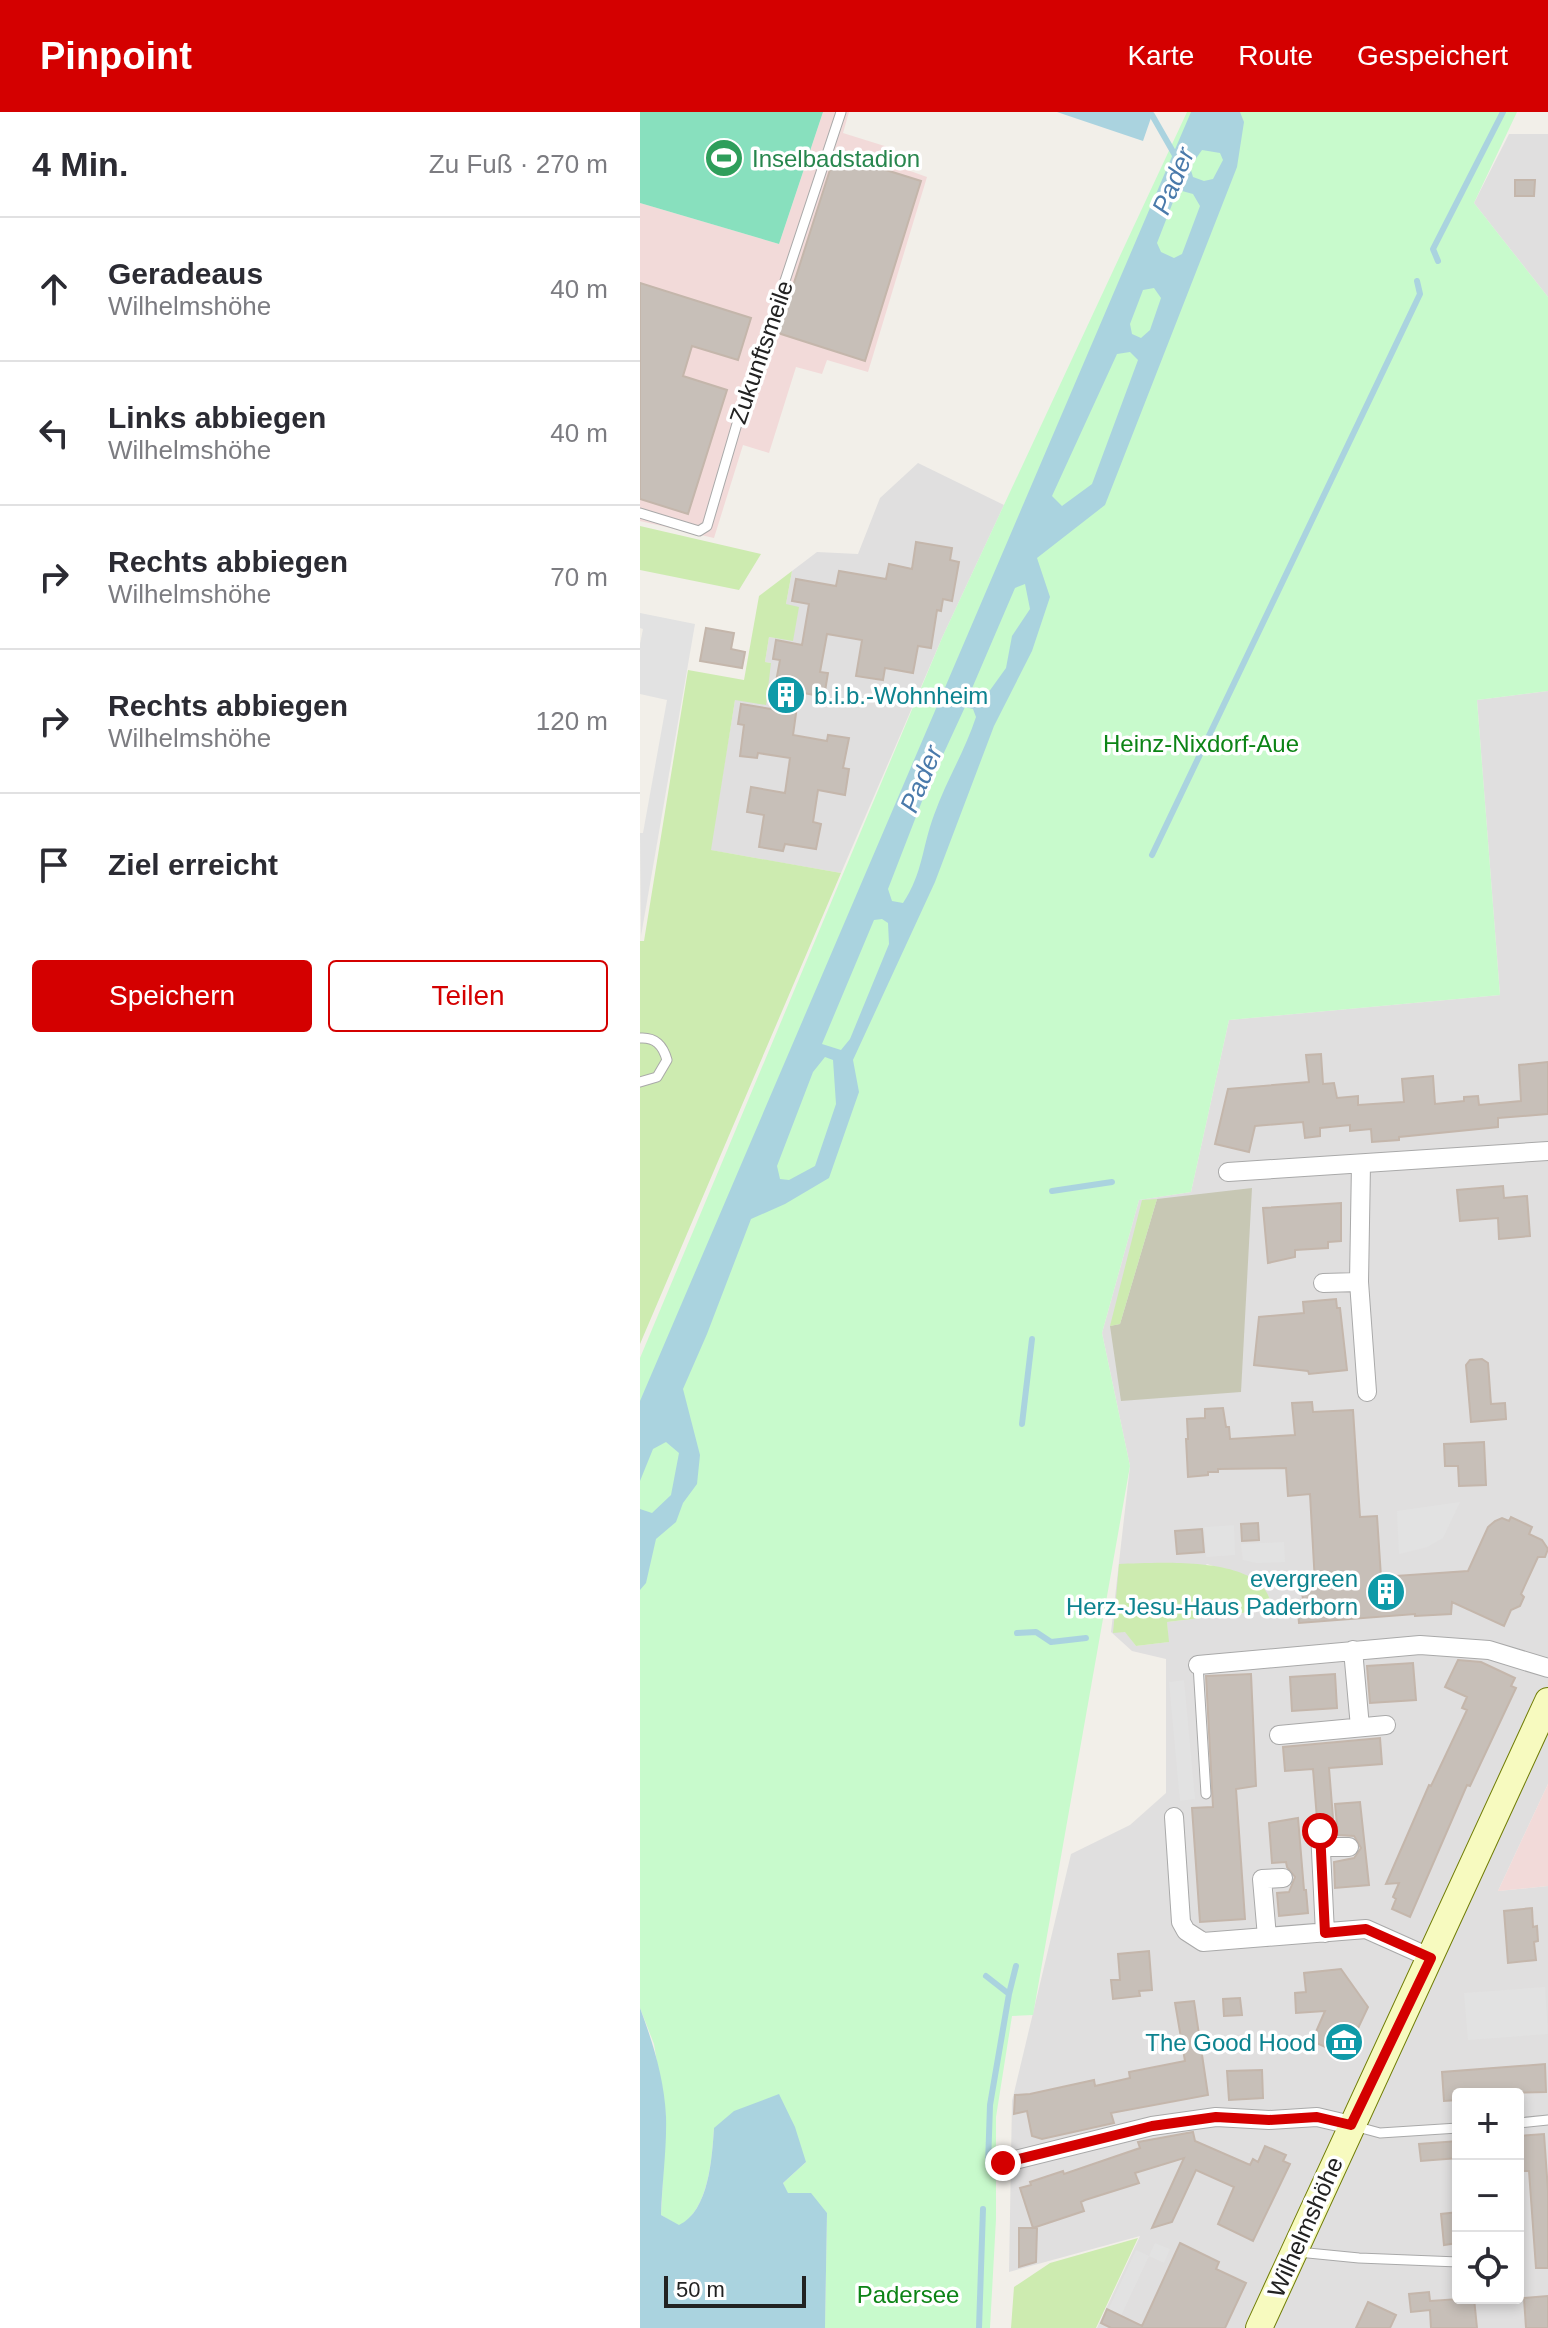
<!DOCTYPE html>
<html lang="de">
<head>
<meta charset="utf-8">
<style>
  :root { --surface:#fff; --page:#f2f2f3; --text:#2b2b33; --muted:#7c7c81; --line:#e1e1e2; --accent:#d40000 }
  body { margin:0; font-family:Helvetica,sans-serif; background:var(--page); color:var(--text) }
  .controls { position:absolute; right:24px; bottom:24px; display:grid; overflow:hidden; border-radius:8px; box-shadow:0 4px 12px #0003 }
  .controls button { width:72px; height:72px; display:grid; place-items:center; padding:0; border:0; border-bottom:2px solid var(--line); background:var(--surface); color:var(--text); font:40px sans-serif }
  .scale { position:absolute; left:24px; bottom:20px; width:142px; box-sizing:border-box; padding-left:8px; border:4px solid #222; border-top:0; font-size:22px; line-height:28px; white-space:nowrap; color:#222; -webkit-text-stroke:6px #fff; paint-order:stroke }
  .stop { position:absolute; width:24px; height:24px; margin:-18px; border:6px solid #d40000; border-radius:50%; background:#fff }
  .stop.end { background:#d40000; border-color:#fff; box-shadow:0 2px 8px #0008 }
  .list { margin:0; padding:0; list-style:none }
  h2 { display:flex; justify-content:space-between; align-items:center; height:104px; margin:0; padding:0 32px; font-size:34px }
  h2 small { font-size:26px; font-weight:400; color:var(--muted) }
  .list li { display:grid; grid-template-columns:52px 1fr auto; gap:24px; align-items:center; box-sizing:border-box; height:144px; padding:0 32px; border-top:2px solid var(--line) }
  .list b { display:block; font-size:30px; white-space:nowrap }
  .list p { margin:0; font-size:26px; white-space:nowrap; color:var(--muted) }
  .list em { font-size:26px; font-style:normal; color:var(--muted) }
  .actions { display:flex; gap:16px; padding:24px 32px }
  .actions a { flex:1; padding:18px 0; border:2px solid var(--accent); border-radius:8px; text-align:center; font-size:28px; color:var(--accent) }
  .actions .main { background:var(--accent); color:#fff }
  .icon { flex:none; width:44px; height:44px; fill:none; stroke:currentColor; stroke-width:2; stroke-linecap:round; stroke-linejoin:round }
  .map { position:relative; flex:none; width:908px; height:2216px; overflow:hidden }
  header { display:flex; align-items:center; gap:48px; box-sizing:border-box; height:112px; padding:0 40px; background:var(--accent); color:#fff }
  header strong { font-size:38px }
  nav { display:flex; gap:44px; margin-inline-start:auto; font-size:28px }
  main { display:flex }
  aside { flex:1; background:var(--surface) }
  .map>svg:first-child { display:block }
  .residential { fill:#e0dfdf; fill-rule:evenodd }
  .commercial { fill:#f2dad9 }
  .construction { fill:#c7c7b4 }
  .grass { fill:#cdebb0 }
  .park { fill:#c8facc }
  .pitch { fill:#88e0be }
  .parking { fill:#e2e2e2 }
  .water { fill:#aad3df; fill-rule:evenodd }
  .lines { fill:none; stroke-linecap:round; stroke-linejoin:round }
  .stream { stroke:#aad3df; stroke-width:6 }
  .building { fill:#c7bfb8; stroke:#c4b6ab; stroke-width:2 }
  .lane-casing { stroke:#a9a9a9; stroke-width:11 }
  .street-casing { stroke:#a9a9a9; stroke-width:20 }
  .secondary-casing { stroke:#707d05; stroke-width:28 }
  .lane { stroke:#fff; stroke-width:9 }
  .street { stroke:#fff; stroke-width:18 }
  .secondary { stroke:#f7fabf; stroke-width:26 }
  .route { stroke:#d40000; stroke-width:10 }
  .labels { text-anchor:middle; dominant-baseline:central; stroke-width:7; stroke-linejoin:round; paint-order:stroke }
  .leisure-label { font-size:24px; fill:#27864d; stroke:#fff; text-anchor:start }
  .street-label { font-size:24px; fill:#222; stroke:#fff }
  .culture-label { font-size:24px; fill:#0d838f; stroke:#fff; text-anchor:end }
  .park-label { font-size:24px; fill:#0c8416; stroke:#fff }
  .water-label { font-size:26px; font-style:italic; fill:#4a7aab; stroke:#fff }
</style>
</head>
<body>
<header>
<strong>Pinpoint</strong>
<nav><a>Karte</a><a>Route</a><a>Gespeichert</a></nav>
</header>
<main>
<aside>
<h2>4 Min.<small>Zu Fuß · 270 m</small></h2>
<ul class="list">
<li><svg class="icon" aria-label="ahead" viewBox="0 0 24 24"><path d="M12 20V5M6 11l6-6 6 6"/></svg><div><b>Geradeaus</b><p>Wilhelmshöhe</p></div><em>40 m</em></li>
<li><svg class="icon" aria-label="left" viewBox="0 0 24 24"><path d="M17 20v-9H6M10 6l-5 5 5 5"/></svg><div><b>Links abbiegen</b><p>Wilhelmshöhe</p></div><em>40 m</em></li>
<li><svg class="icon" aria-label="right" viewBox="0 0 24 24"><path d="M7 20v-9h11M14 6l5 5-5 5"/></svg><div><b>Rechts abbiegen</b><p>Wilhelmshöhe</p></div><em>70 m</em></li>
<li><svg class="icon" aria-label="right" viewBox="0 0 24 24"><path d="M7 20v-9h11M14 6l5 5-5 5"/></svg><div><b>Rechts abbiegen</b><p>Wilhelmshöhe</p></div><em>120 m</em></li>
<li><svg class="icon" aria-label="arrive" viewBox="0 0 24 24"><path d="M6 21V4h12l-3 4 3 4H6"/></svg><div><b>Ziel erreicht</b></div></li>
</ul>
<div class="actions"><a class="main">Speichern</a><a>Teilen</a></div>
</aside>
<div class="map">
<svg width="908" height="2216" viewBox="0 0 908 2216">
  <rect width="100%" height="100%" fill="#f2efe9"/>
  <path class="residential" d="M869,22H908V185L834,91Z
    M278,351L364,393L302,526L201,761L70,738L95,588L131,551L125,550L129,525L153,528L146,492L152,459L177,440L218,442L240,386Z
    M908,579V1672L858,1779L908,1774V2216H457L500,2124L369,2160L372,1989L431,1742L490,1713L526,1681V1547L492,1539L471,1520L490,1354L462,1221L499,1088L551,1080L589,908L860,883L837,588ZM567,1452L619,1469L630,1488L603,1501L527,1510L528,1530L496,1534L485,1519ZM818,1982H878V2186H818Z"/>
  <path class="commercial" d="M183,0H209L203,21L251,36L245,50L287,65L228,260L187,248L182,262L156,255L129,341L103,333L74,426L0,409V91L139,132Z
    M908,1672V1774L858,1779Z"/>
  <path class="construction" d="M612,1076L601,1280L481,1289L470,1214L480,1212L517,1087Z"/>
  <path class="grass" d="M0,414L121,442L99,478L0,458Z
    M152,459L146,492L159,495L153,529L129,525L125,550L131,551L126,593L95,588L71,738L201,761L0,1232V829H4L48,558L104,568L119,484Z
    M517,1087L480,1212L470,1214L502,1088Z
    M479,1452C516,1451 618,1443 630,1488L603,1501L527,1510L529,1530L496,1534L485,1520L473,1521Z
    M498,2126L456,2216H371L374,2175L410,2151Z"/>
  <path class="park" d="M547,0H877L834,91L908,185V579L837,588L860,883L589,908L551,1080L499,1088L462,1221L490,1354L393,1903L372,1904L356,2005V2107L350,2216H185L187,2101L157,2081H147L143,2071L166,2050L74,2016C72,2046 69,2098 39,2114L21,2103L26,2005L14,1932L0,1896V1246L302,526Z"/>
  <path class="pitch" d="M0,0H183L139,132L0,91Z"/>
  <path class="parking" d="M0,501L55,512L1,824L0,721H3L27,588L0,582V532L3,517L0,516Z
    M820,1390L803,1426L787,1435L759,1442L757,1399Z
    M594,1413L595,1443L566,1445L564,1415Z
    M644,1430L645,1450L616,1451L603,1448L601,1432Z
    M544,1568L555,1687L540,1689L529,1570Z
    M905,1875L908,1922L828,1928L824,1881Z
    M515,2131L530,2137L524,2151L509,2144L481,2204L468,2198L496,2138L509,2144Z"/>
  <path class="water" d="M417,0H513L503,29Z
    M551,0H600L604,10L597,55L465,393L397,446L410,485L392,539L354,614L295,770L213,948L219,980L189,1066L145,1092L111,1107L67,1222L43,1277L60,1343L57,1372L43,1391L36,1410L16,1427L6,1471L0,1478V1397L12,1401L31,1383L39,1341L26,1330L13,1337L0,1369V1289ZM562,38L580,41L583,48L573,67L564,69L553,65L550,55ZM542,79L553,82L560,94L542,142L534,146L521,140L517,131L533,90ZM514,176L521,186L510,218L501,226L492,222L490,212L503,178ZM490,240L498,248L452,372L422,394L412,384L477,242ZM385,472L390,497L372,524L366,556L343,588L336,587L330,581L375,476ZM325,595L333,597L336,605C325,639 306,669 294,703C282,735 283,761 263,791L252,789L248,777L284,684ZM242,807L248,811L249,832L210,927L201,938L182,932L234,808ZM185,945L193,948L196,992L175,1054L149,1068L140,1067L137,1054L173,960Z
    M0,1896C13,1931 24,1966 26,2004C27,2036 22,2070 21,2103L39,2113C69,2099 72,2046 74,2016L94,1999L139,1982L155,2015L166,2050L143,2071L148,2081H171L187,2101L185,2216H0Z"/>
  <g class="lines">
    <path class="stream" d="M512,3L536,45
      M798,149L793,137L863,0
      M512,743L780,182L777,169
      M412,1079L472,1070
      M382,1312L392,1227
      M377,1521L396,1520L411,1530L446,1526
      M346,1864L369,1882L350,1993L348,2053
      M369,1882L376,1854
      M339,2216L343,2097"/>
  </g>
  <path class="building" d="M195,42L281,69L225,249L138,221Z
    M875,68H895L894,84H875Z
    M0,171L111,206L98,248L52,234L43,264L87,278L48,402L0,387Z
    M276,430L312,436L310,448L319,450L312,489L303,487L301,499L297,498L291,536L278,534L273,561L245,556L243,568L216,564L222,528L187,522L180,560L188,561L184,585L159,580L153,623L187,629L188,623L209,626L203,656L209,657L205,683L178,678L173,710L181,712L176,737L145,732L143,739L119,735L124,703L107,700L111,675L145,681L150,646L118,641L117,646L100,644L104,613L98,612L101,592L131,597L140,548L133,547L136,528L162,533L169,492L152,489L156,467L196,474L199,459L246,467L249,452L272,457Z
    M66,516L94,521L91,537L105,540L102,556L60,549Z
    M681,942L683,972L694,971L697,986L718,984V993L764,990L762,967L793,964L795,992L824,989V985L838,984L839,993L881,989L879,953L908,950V1002L858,1006V1015L759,1025V1028L732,1030L731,1017L710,1019V1013L680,1016V1024L665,1026L663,1010L615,1014L609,1040L575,1032L588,977L669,970L666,943Z
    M863,1074L864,1086L887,1084L890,1124L859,1127L858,1106L820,1109L817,1078Z
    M701,1091V1129L688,1130V1136L655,1138V1145L628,1151L623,1096Z
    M696,1187L697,1196H700L707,1258L669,1262L668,1259L614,1253L619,1205L664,1201L663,1190Z
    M842,1247L848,1251L851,1292L865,1291L866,1307L831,1310L826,1253L830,1248Z
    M672,1290L673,1300L713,1298L720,1405L737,1404L741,1465L828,1459L848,1415L855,1409L862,1406L869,1409L871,1405L892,1415L889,1422L902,1428L908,1437L905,1445H898L881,1482L884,1485L880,1494L871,1498L864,1514L812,1490L811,1502L775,1504V1502L659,1511L657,1489L663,1488L661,1472L675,1471L670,1382L648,1384L646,1356L578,1357V1360H568V1363L548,1365L546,1327H548L547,1307L565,1306V1297L583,1296L586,1315H589L590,1327L655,1323L652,1291Z
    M844,1330L846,1373L819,1374L818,1354H805L804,1332Z
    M618,1411L619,1428L602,1429L601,1412Z
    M562,1417L564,1440L537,1442L535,1419Z
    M818,1548L841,1550L875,1566L871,1574L876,1576L830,1674L827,1673L770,1805L752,1797L756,1787L753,1785L759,1771L746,1772L789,1673L791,1674L827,1598L822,1596L827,1585L805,1575Z
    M773,1551L776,1588L730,1591L727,1554Z
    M611,1562L616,1674L596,1677L605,1807L560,1810L552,1696L573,1695L566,1564Z
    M695,1562L697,1596L652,1599L650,1565Z
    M740,1626L742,1652L689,1656L693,1706L677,1707L673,1657L645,1659L643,1635Z
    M720,1690L729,1773L695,1776L694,1750L714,1746L721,1736L714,1724L698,1723L695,1692Z
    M658,1706L664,1778H666L668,1801L639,1804L637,1781L649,1780L655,1765L647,1755L646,1750L632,1751L629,1711Z
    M892,1796L893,1815L897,1814L898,1829L894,1830L896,1848L868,1851L864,1799Z
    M509,1839L512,1878L499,1879L500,1884L473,1887L471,1868H480L478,1842Z
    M701,1857L728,1895L705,1944L672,1929L685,1899L656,1901L655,1881L666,1880L664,1861Z
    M600,1886L602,1903L584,1904L583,1887Z
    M554,1889L568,1983L471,2001L474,2011L402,2027L392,2024L387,1999L374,2002L375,1983L390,1982L454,1968L455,1974L490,1966L489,1960L545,1949L535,1891Z
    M905,1952L906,1980L818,1982V1988L804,1989L802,1960Z
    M622,1958L623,1986L589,1988L587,1959Z
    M553,2020L555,2029L610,2053L613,2047L618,2050L625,2034L646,2043L643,2049L650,2052L613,2129L578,2112L594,2075L556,2058L532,2110L512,2116L544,2046L495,2061L499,2071L445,2088L441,2090L444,2099L393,2116L380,2076L391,2073L390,2070L423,2059L424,2062L500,2036L498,2030Z
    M904,2022L908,2079V2156H896L889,2059H878V2024Z
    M818,2029V2046L781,2049L779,2032Z
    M818,2100V2131L804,2133L801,2102Z
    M379,2116H397L396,2150L379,2155Z
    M540,2131L579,2150L576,2157L606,2171L585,2216H471L461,2211L467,2197L502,2214Z
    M789,2180L790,2189L834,2186L837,2216H791L790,2198L771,2200L769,2182Z
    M908,2184V2216H886L884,2186Z
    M728,2190L756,2203L750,2216H716Z"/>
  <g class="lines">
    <defs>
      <path id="lane" d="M0,401L59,419L67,414L106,281L134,202L201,0
        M0,926C15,925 23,933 27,948L17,965L0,970
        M558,1553L566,1682
        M878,2011L908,2008
        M714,2014L740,2021L818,2016
        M658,2140L719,2146L818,2150"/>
      <path id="street" d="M721,1052L719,1170L727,1280
        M588,1060L908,1039
        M683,1171L719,1170
        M713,1538L720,1615
        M558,1553L780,1533L849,1538L908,1556
        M639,1623L746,1613
        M534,1705L541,1810L546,1819L563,1830L726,1817L791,1846
        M680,1719L685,1821
        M681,1735H709
        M627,1825L622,1767L643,1766
        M363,2051L512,2014L576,2005L629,2008L677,2005L711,2013"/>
      <path id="secondary" d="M619,2216L908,1589"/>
    </defs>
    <use href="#lane" class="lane-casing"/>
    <use href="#street" class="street-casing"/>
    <use href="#secondary" class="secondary-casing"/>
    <use href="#lane" class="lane"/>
    <use href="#street" class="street"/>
    <use href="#secondary" class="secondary"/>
  </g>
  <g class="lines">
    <path class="route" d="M363,2051L512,2014L576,2005L629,2008L677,2005L711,2013L791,1846L726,1817L685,1821L680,1719"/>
  </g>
  <defs>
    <symbol id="stadium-disc" viewBox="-11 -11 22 22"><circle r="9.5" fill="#2e9e5b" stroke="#fff"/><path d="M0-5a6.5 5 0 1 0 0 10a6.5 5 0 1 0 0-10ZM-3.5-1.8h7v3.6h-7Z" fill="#fff"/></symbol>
    <symbol id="building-disc" viewBox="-11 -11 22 22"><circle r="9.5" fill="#0f9aa8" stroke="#fff"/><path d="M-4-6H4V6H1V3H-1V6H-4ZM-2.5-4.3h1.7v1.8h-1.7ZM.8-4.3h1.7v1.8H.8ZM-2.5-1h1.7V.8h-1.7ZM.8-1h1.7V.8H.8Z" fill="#fff"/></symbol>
    <symbol id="museum-disc" viewBox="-11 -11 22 22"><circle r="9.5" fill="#0f9aa8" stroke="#fff"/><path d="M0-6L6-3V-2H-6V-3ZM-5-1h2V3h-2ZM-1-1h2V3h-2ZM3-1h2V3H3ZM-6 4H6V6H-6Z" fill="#fff"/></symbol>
  </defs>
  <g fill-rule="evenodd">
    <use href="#stadium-disc" x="62" y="24" width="44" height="44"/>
    <use href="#building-disc" x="124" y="561" width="44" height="44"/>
    <use href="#building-disc" x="724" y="1458" width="44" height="44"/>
    <use href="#museum-disc" x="682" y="1908" width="44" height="44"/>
  </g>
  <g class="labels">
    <g class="leisure-label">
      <text x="112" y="46">Inselbadstadion</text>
    </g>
    <g class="street-label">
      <text transform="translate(121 240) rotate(-71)">Zukunftsmeile</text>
      <text transform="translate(665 2115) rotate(-66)">Wilhelmshöhe</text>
    </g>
    <g class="culture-label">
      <text x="174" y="583" text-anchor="start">b.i.b.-Wohnheim</text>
      <text x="718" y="1466">evergreen<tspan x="718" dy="28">Herz-Jesu-Haus Paderborn</tspan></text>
      <text x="676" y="1930">The Good Hood</text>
    </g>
    <g class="park-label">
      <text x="561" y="631">Heinz-Nixdorf-Aue</text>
      <text x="268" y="2182">Padersee</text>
    </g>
    <g class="water-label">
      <text transform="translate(533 69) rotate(-67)">Pader</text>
      <text transform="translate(281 667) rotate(-67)">Pader</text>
    </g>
  </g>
</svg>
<div class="controls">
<button>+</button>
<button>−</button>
<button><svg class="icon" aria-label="locate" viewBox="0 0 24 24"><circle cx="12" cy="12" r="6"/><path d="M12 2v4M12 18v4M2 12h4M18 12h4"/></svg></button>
</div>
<div class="scale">50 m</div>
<div class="stop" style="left:680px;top:1719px"></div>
<div class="stop end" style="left:363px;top:2051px"></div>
</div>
</main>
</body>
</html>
